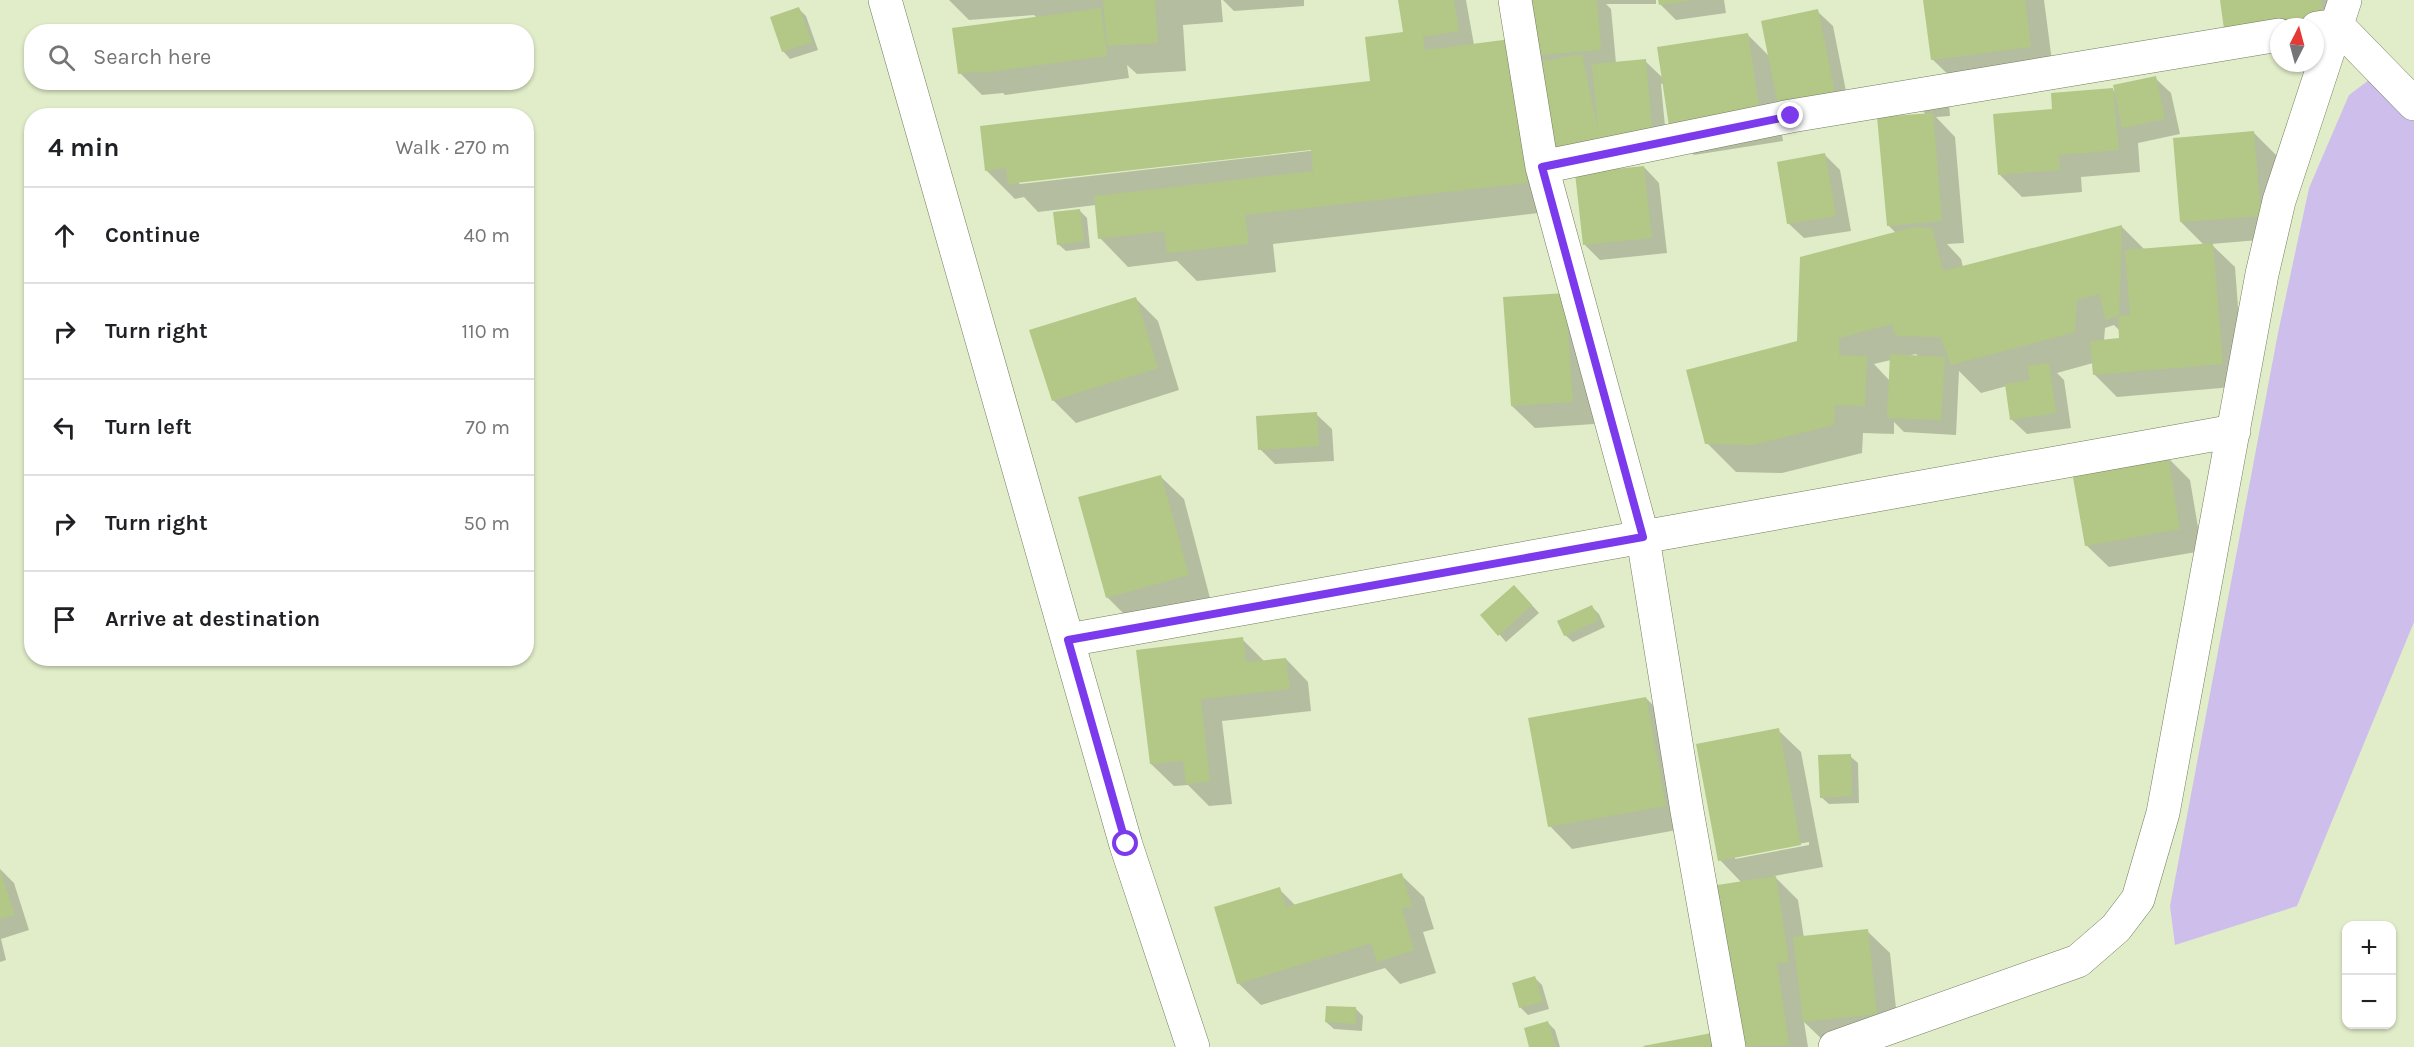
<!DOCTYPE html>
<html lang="en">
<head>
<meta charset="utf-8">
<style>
  :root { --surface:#fff; --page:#f6f6f6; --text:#202124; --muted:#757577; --line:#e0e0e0 }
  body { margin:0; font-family:Karla,sans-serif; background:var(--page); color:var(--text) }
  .controls { position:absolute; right:18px; bottom:18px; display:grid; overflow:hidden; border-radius:12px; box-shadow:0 2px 4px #0004 }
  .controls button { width:54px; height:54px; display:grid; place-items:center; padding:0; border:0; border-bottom:2px solid var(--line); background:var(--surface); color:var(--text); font:30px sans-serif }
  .compass { position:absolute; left:2270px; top:18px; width:54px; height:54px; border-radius:50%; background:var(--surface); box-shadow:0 2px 4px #0004; rotate:6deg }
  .stop { position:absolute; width:18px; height:18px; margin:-14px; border:4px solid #7c3aed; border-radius:50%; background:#fff }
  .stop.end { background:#7c3aed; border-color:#fff; box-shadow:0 2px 6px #0008 }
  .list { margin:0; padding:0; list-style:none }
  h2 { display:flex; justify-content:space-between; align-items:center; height:78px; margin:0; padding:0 24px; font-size:26px }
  h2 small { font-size:20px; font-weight:400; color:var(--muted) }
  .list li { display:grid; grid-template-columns:39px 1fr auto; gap:18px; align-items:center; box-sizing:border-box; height:96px; padding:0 24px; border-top:2px solid var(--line) }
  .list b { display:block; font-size:22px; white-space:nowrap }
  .list em { font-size:20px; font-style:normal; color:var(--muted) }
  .icon { flex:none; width:33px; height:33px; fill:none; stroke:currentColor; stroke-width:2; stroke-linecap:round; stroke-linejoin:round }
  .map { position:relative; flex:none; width:2414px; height:1047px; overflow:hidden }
  .search { position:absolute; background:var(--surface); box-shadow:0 2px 4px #0004; left:24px; top:24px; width:510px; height:66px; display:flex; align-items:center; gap:15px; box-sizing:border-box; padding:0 21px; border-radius:24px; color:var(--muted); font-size:22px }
  .panel { position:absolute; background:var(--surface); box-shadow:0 2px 4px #0004; left:24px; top:108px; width:510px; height:558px; border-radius:24px }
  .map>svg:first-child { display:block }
  .green { fill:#cebeeb }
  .shadow { fill:#0003; fill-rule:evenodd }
  .building { fill:#b3c887 }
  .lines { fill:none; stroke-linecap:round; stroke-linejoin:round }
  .minor-casing { stroke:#717c5c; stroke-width:34 }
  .secondary-casing { stroke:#717c5c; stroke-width:34 }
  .minor { stroke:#fff; stroke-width:33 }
  .secondary { stroke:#fff; stroke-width:33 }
  .route { stroke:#7c3aed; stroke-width:8 }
</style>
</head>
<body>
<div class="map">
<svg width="2414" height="1047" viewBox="0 0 2414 1047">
  <rect width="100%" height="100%" fill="#e1edc9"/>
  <path class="green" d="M2377,74L2414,108V622L2297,906L2175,945L2170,906L2278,333L2309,188L2349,95Z"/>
  <path class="shadow" d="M949,0H1221L1223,22L1183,25L1186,71L1137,74L1127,65L1129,78L1005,95L1003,93L982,95L960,73L1037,18L1034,15L969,20Z
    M1223,0H1304V6L1234,11Z
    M1399,0H1466L1474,45L1510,41L1524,0H1656V4H1606L1611,9L1616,63L1645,61L1663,78L1747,34L1770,57L1817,11L1833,26L1846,91L1778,110L1783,141L1694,155L1671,132L1664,83L1661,84L1668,158L1616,162L1551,148L1555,211L1273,244L1276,272L1197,281L1177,261L1128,267L1100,238L1096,205L1038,212L1024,197L1015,199L986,170L1372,82L1405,33ZM1318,147V150L1020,184L1017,181Z
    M1660,0H1724L1726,13L1676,20L1661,5Z
    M1924,0H2044L2053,69L1955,81L1932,59Z
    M2221,0H2339L2315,27H2279Z
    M799,9L806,16L818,50L790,59L783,51Z
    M2155,78L2171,93L2180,134L2138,143L2140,172L2081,177L2082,192L2022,197L2000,175L2053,110L2113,90L2116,93Z
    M1949,103L1950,116L1936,117L1955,137L1964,243L1947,244L1961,259L1963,267L2121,226L2145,250L2204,245L2181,222L2254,133L2276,155L2283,238L2211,244L2235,267L2244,386L2117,397L2094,374L2093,363L2057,373L2064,380L2071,428L2027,434L2011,419L2007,386L1981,393L1959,371L1956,435L1904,432L1894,422V434L1863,433L1862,453L1782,473L1736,472L1707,443L1897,234L1888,225L1926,115L1923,111ZM2114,325L2120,331L2121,340L2104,341L2105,328ZM1916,354L1919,357L1907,356ZM1891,360L1890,381L1874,364Z
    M1825,155L1840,170L1851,231L1804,238L1788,223Z
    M1644,167L1659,183L1667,253L1600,260L1585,245Z
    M1079,210L1087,218L1090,248L1066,251L1058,244Z
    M1135,298L1158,321L1179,390L1076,423L1053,400Z
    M1505,298L1587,317L1594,424L1535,428L1512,406Z
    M1316,414L1332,429L1334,461L1275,464L1260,449Z
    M2167,457L2190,480L2202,551L2109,567L2086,545Z
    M1161,477L1184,499L1210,598L1130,620L1107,597Z
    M1522,594L1539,613L1506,642L1499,634Z
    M1592,607L1599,614L1605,627L1573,642L1565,635Z
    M1242,639L1265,662L1286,659L1308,682L1311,711L1222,721L1232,804L1209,806L1188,785L1174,786L1151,764Z
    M1646,698L1668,721L1688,828L1572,849L1550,826Z
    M1778,730L1801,752L1823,867L1774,876L1798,900L1804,938L1867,931L1890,953L1899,1036L1827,1044L1804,1022L1808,1047H1735L1742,883L1720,860ZM1809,842V845L1735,859V856Z
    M1850,756L1858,763L1859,803L1829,804L1821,797Z
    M0,869L14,883L29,930L1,939L6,960L0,962Z
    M1401,875L1424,897L1434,929L1423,932L1436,973L1400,984L1385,968L1261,1005L1238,983L1279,889L1296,906Z
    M1535,978L1542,985L1549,1009L1528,1015L1520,1007Z
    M1356,1009L1363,1016L1362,1031L1334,1029L1326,1022Z
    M1547,1022L1555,1030L1560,1047H1531Z"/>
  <path class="building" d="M1103,0H1155L1158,43L1107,46Z
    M1398,0H1454L1459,31L1423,37L1425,50L1511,39L1527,183L1245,215L1249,244L1167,253L1164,231L1098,239L1094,196L1313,171L1311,150L1008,184L1006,168L985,171L980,126L1370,81L1365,37L1403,32Z
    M1523,0H1597L1601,50L1528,56Z
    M1658,0H1688V1L1659,5Z
    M1923,0H2025L2031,47L1931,60Z
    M2220,0H2321L2323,15L2224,29Z
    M799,7L812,42L782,52L770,17Z
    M1101,8L1107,56L981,73V71L958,74L952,28Z
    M1818,9L1837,103L1780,115L1761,21Z
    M1748,33L1761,119L1670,133L1657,47Z
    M1582,54L1598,130L1592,64L1646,59L1653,143L1599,139L1550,148L1533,63Z
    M2156,76L2165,119L2122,128L2113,85Z
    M2113,88L2119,150L2059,155L2060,170L1998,175L1993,114L2052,109L2051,93Z
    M1933,113L1942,221L1887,226L1877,117Z
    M2254,131L2261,216L2180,222L2173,138Z
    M1825,153L1836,216L1787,224L1777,162Z
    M1644,166L1652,238L1583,245L1575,173Z
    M1080,209L1084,241L1057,245L1053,212Z
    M2122,225L2119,315L2106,320L2099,294L2077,300L2075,332L1951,365L1940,337L1896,336L1892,324L1839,338V355L1867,356L1865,406L1835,405L1834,425L1753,445L1705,444L1686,370L1797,341L1800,257L1914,227L1932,228L1943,271Z
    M2213,243L2223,364L2093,375L2090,341L2119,338L2118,316L2130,315L2125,250Z
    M1565,293L1573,402L1511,406L1503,297Z
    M1136,297L1158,368L1052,401L1029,330Z
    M1890,354L1945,357L1941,420L1887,418Z
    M2049,363L2056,413L2010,420L2005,384L2030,380L2027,366Z
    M1317,412L1319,446L1258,450L1256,416Z
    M2168,455L2180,529L2085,546L2072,472Z
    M1161,475L1189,575L1106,598L1078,497Z
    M1514,585L1532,605L1498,636L1480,615Z
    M1592,605L1599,620L1564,636L1557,621Z
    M1243,637L1246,662L1286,658L1290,689L1201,699L1210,781L1186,784L1183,761L1150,764L1136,650Z
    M1646,697L1666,806L1548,827L1528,718Z
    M1779,728L1801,845L1718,861L1696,744Z
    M1851,754L1852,796L1820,798L1818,755Z
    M0,870L15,915L0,919Z
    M1402,873L1412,907L1402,909L1414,950L1377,962L1371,943L1237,984L1214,907L1280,887L1286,907Z
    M1776,876L1789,962L1777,963L1789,1045L1734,1047L1711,886Z
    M1868,929L1877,1014L1803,1022L1793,937Z
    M1535,976L1543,1002L1519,1008L1512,983Z
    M1326,1006L1356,1007V1024L1325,1022Z
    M1548,1021L1556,1047H1529L1524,1028Z
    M1717,1032L1720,1047H1644L1643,1046Z"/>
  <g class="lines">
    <defs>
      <path id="minor" d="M1515,0L1542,167L1643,538L1687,811L1729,1047
        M2317,28L2337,25L2414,104
        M1542,167L1791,116L2279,35
        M1068,640L2234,431
        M1835,1047L2078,961L2116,928L2138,899L2163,813L2262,274L2279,201L2345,0"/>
      <path id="secondary" d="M885,0L1126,845L1193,1047"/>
    </defs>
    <use href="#minor" class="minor-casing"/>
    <use href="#secondary" class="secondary-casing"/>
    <use href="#minor" class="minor"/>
    <use href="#secondary" class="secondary"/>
  </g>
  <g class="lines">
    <path class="route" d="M1126,844L1068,640L1643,537L1542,167L1791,116"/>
  </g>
</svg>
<div class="controls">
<button>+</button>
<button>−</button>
</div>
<svg class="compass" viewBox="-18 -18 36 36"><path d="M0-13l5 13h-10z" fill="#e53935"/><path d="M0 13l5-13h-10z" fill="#757577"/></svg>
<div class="stop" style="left:1126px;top:844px"></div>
<div class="stop end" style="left:1791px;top:116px"></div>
<div class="search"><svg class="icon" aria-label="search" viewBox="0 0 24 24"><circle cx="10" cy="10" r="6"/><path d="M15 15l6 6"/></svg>Search here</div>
<section class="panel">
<h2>4 min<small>Walk · 270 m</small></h2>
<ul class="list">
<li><svg class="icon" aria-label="ahead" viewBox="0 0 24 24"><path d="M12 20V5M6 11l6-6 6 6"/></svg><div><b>Continue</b></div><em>40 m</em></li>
<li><svg class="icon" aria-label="right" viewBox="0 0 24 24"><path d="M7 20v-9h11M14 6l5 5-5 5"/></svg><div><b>Turn right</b></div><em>110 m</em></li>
<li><svg class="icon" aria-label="left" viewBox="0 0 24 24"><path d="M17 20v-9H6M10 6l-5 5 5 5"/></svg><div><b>Turn left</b></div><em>70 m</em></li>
<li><svg class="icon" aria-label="right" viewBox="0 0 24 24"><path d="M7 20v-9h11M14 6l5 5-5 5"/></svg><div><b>Turn right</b></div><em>50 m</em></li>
<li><svg class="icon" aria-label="arrive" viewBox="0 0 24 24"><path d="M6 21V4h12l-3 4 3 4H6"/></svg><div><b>Arrive at destination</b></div></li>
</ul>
</section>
</div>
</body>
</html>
